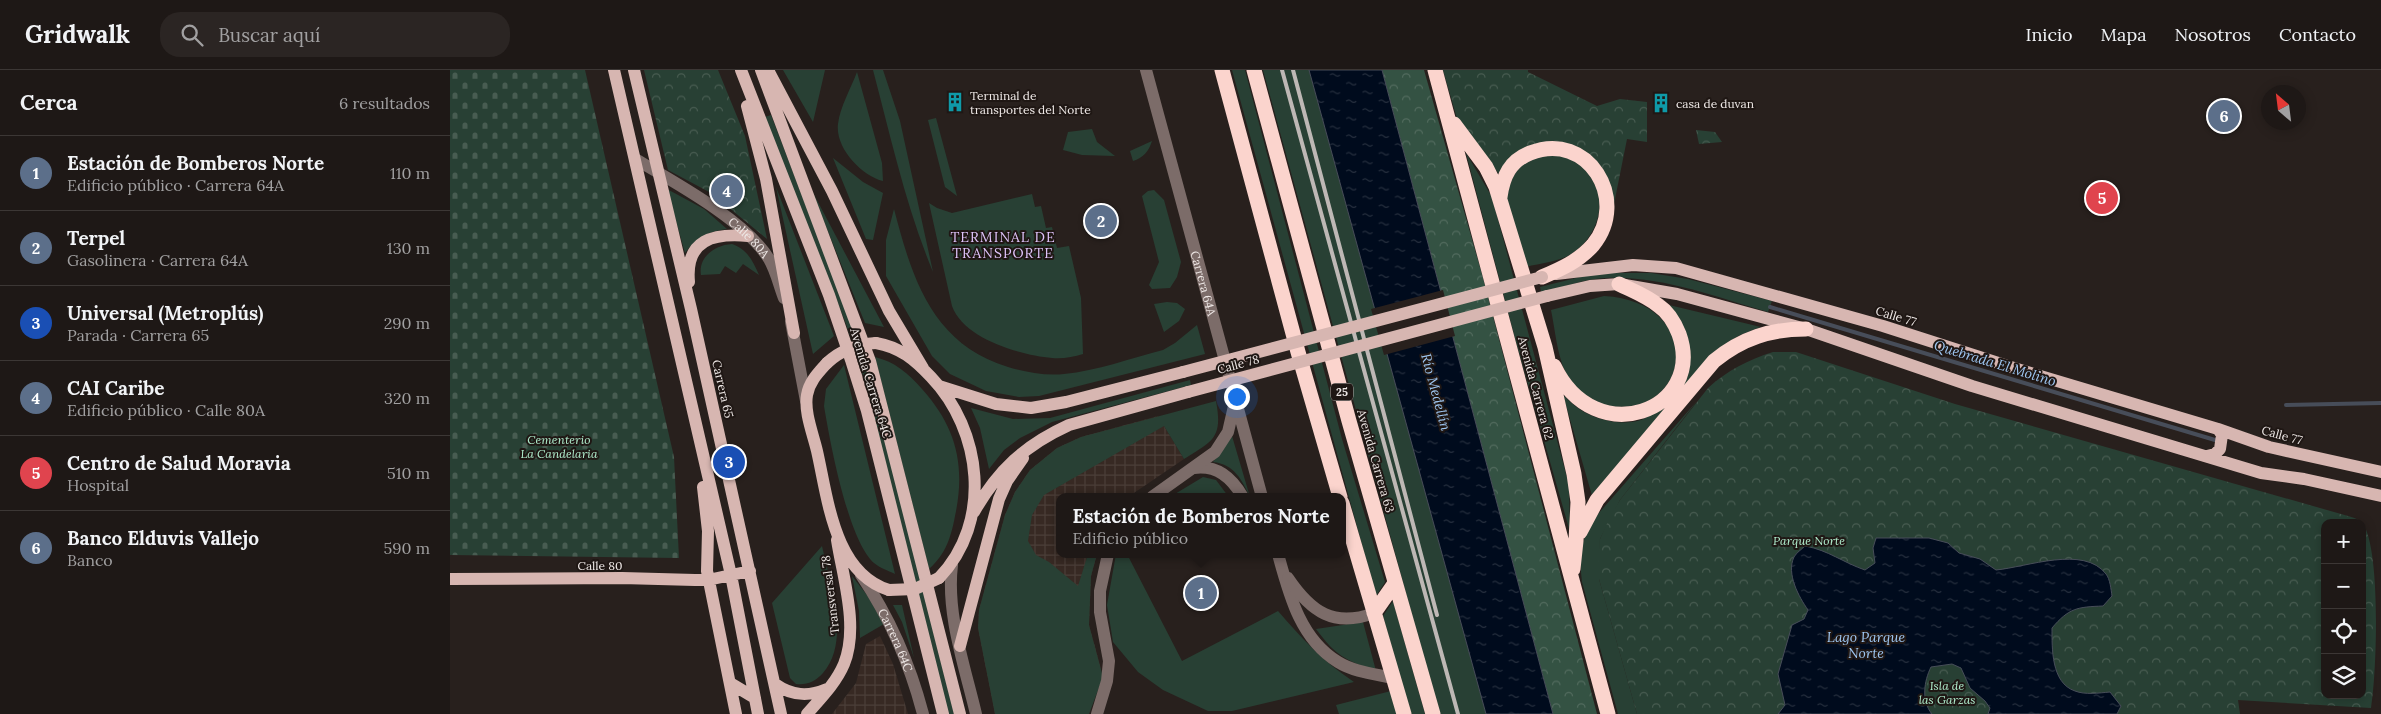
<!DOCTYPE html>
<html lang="es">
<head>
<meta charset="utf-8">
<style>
  :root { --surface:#1e1816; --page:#2b2523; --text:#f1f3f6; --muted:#a1a0a1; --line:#3c3735; --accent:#0f766e }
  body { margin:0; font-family:Lora,serif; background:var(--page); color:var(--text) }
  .controls { position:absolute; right:15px; bottom:15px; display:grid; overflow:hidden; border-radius:10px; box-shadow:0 2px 12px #0003 }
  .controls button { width:45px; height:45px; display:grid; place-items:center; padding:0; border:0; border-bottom:1px solid var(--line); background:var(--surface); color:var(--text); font:25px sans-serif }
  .compass { position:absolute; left:1811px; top:15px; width:45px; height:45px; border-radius:50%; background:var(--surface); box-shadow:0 2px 12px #0003; rotate:332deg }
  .you { position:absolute; left:786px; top:326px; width:18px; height:18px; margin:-12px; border:4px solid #fff; border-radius:50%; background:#1a73e8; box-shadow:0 0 0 8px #1a73e833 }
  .badge { display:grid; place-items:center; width:32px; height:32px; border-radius:50%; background:var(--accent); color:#fff; font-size:16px; font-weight:700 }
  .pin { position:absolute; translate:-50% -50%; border:2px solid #fff; box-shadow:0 1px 5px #0006 }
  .popup { position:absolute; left:606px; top:423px; width:290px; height:65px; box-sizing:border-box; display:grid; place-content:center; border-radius:10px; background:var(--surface); filter:drop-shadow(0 1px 4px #0005); font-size:16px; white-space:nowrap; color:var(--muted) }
  .popup b { font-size:19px; color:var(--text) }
  .popup::after { content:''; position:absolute; left:50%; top:100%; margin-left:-10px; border:10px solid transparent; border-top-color:var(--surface) }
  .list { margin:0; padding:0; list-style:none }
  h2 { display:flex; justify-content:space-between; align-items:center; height:65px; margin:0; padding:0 20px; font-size:21px }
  h2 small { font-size:16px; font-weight:400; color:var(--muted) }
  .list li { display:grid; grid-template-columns:32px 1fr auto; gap:15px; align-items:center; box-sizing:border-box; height:75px; padding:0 20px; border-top:1px solid var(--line) }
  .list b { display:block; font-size:19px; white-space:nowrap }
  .list p { margin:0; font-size:16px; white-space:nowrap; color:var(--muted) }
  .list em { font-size:16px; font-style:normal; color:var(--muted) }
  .icon { flex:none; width:28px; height:28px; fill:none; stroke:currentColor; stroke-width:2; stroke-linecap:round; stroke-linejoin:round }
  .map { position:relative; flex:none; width:1931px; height:644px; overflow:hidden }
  header { display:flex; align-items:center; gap:30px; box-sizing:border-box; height:70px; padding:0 25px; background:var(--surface); border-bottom:1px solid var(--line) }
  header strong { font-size:24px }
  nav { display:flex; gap:28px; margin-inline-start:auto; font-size:18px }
  .search { width:350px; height:45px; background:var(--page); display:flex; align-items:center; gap:12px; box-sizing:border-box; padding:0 18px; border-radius:20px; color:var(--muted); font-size:19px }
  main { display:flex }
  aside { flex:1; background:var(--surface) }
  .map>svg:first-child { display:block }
  .industrial { fill:url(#industrial-grid) }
  .grass { fill:#284034 }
  .forest { fill:url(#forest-crowns) }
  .cemetery { fill:url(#cemetery-stones) }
  .park { fill:url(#park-crowns); fill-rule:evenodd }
  .water { fill:url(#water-ripples); stroke:#474d59 }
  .pier { fill:#28201d }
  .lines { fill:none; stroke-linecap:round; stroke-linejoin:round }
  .stream { stroke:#474d59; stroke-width:4 }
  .minor { stroke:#7c6c69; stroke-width:12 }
  .major { stroke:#d7b6b1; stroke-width:12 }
  .highway { stroke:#fbd4cd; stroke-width:15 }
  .rail { stroke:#beb8b5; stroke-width:4 }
  .major-bridge { stroke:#d7b6b1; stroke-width:12 }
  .labels { text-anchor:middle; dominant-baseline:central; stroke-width:4; stroke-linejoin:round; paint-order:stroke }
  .shield { fill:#1f1714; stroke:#b0a9a7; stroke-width:1 }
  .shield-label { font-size:11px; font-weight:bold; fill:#eee8e6 }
  .poi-label { font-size:12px; fill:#eee8e6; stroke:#1f1714; text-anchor:start }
  .street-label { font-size:12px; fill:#eee8e6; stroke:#1f1714 }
  .park-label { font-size:12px; font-style:italic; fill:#b0edcd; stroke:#1f1714 }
  .neighbourhood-label { font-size:14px; letter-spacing:1px; fill:#dfc4fb; stroke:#1f1714 }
  .water-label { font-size:14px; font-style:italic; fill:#9ec6f1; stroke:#1f1714 }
</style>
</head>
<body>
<header>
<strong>Gridwalk</strong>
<div class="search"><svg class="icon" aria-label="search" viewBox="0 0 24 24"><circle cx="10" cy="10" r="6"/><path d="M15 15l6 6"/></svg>Buscar aquí</div>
<nav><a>Inicio</a><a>Mapa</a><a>Nosotros</a><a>Contacto</a></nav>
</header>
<main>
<aside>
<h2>Cerca<small>6 resultados</small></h2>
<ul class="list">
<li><span class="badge" style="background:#5c6f8a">1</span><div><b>Estación de Bomberos Norte</b><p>Edificio público · Carrera 64A</p></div><em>110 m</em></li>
<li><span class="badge" style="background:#5c6f8a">2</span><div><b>Terpel</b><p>Gasolinera · Carrera 64A</p></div><em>130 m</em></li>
<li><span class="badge" style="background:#1a4fb4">3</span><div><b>Universal (Metroplús)</b><p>Parada · Carrera 65</p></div><em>290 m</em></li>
<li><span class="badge" style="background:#5c6f8a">4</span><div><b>CAI Caribe</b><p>Edificio público · Calle 80A</p></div><em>320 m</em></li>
<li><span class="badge" style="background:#e0444e">5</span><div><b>Centro de Salud Moravia</b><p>Hospital</p></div><em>510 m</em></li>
<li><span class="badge" style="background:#5c6f8a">6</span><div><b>Banco Elduvis Vallejo</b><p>Banco</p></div><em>590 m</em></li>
</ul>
</aside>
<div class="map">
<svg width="1931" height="644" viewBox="0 0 1931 644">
  <defs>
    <pattern id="industrial-grid" width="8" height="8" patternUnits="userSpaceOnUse" patternTransform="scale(1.25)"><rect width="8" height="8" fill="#372923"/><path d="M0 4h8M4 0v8" fill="none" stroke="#4a3e38"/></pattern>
    <pattern id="forest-crowns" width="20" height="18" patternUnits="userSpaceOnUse" patternTransform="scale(1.25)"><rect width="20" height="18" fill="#345243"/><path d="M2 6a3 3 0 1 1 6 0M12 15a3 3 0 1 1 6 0" fill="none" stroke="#526b5e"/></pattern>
    <pattern id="cemetery-stones" width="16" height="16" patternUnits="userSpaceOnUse" patternTransform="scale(1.25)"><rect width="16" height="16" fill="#284034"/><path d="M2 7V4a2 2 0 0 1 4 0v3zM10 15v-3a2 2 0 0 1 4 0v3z" fill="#485c51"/></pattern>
    <pattern id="park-crowns" width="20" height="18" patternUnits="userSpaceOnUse" patternTransform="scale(1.25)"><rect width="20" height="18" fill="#284034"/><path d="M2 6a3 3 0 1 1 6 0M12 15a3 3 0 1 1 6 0" fill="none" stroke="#485c51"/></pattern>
    <pattern id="water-ripples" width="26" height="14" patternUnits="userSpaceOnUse" patternTransform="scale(1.25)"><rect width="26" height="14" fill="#000b1d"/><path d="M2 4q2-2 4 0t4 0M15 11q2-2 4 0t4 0" fill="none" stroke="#262f3e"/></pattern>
  </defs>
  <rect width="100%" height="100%" fill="#28201d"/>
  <path class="industrial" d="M708,346L734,389L678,427H610V484H647L641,506L639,555L651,599L639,644H545L528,558L529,540L555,445L565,422L580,400L607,378L631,367Z
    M430,566L443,594L458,644H382L406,613L416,574Z"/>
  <path class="grass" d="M333,0H375L363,52Z
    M423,0H433L450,51L483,202C456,137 441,68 423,0Z
    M782,0H795L892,369L935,512L926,526Z
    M813,0H859L1036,644H989Z
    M407,2L432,93L433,111C412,106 385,78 388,54C390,37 401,18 407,2Z
    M321,45L401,253L420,309L504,644H498L415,311L396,254L315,47Z
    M486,48L507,126L495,117L478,50Z
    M642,59L647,72L665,86L632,85L613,80L618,62Z
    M702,71C699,81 693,88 683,91L680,81Z
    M1103,82C1112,85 1126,88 1132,94C1161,120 1152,165 1121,184C1109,192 1090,193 1076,197L1054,125L1057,109L1073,91Z
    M1016,83L1042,127L1119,415L1120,462L1066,272Z
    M383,88L413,112L433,123L423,170L416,169Z
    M326,117L384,266L363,284Z
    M360,117L434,257L415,253Z
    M217,119L254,139L277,159C259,161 246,168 235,183Z
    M704,120L714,130L731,192L727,207L720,218L702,219L699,215L709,192L692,126L698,121Z
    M582,124L585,137L591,136L596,158L602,157L607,178L619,176L631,228L633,284C623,287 613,289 602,288C570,285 514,269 502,236L479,133L487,138L502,143Z
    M444,139C462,208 482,274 558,297C575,302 595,306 614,304C647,301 681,288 713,280L725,273L747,255L755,284L589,326L569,327L536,321L500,304L482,286L436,206V170Z
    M282,174C297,179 303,191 309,205L293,194L286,203L275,196L270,204L251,205C248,187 265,175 282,174Z
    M1146,203H1201L1238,209L1322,231L1318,242C1266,227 1210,205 1155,208C1134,209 1112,218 1091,222L1090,217Z
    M1154,226C1257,232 1242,348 1159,336C1139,333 1125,320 1116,303C1107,285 1105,259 1101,240Z
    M717,232L727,233L735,239L729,251L714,262L704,234Z
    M1219,235L1311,257L1290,265L1278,272L1143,429L1113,325C1119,330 1124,336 1131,340C1147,351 1183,359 1200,345C1207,339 1232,290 1238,278C1237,261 1228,249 1219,235Z
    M425,287C445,292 458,303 472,319C506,357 516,395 505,446C501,467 496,484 479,499Z
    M394,295L445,504C439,501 430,498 424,493C398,470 380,372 374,336L376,319Z
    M740,310L741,315L602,352L570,368L554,380L539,399L530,358L521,338L563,349L600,348Z
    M766,331C773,368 763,371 734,389L714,356L594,425L582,445L578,471L586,485L599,492L628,516L638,484H647L641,506L639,555L653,607L639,644H545L528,558L529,540L555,445L565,422L580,400L607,378L631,367Z
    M1247,331L1170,430L1150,469L1149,509L1187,644H1168L1132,512C1129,490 1131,471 1141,452Z
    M782,366L800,427C792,410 784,394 763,392Z
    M753,407L766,410L778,426L720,427Z
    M372,476C380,514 401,570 373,603C365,612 357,615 346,614L340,608L322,533Z
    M666,484H677L732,591L828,541C852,569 874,592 904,612L782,641H758L713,620L688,602L663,572L657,535Z
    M402,506L417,525L434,554L410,568L409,541Z
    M943,531L975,644H960L933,546Z
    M443,535H452L464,588L452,552Z
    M913,552L926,601C895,590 886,586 866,559Z
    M941,621L947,644H889L886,635Z"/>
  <path class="forest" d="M932,0H974L1033,208L1147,644H1103Z"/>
  <path class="cemetery" d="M0,0H135L224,387L229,488L0,485Z"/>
  <path class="park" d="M194,0H268L295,66L317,169L261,123L218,100Z
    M993,0H1078V2L1147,36L1170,29L1197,32V72L1177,69L1162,144L1159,115L1114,74L1049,104L1008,52Z
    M1246,60L1265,62L1272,72L1249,74Z
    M1323,282H1346L1505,334L1898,446C1902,447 1908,449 1912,452C1931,477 1927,600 1921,638L1788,630L1790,644H1187L1149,509L1148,490L1150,469L1160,447L1170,430L1258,318C1278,300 1298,290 1323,282ZM1875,453H1912V625H1875Z"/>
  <path class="water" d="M859,0H932L1103,644H1036Z
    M1426,468H1479L1498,473L1509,483L1530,489L1546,500C1577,497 1634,475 1656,504C1660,509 1661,519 1662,526L1653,536C1627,537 1619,538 1602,558C1602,578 1601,613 1625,621C1635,625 1649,623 1660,622L1671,636L1667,644H1538L1540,638L1535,631L1520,618L1511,598L1502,594L1481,597C1474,611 1471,631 1482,644H1328L1335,635L1328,604L1342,555L1354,549L1358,540C1349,527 1336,504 1344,487C1346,483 1352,479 1355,476C1378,480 1394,493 1415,500L1425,493L1423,478Z"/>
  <path class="pier" d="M993,220L1005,266L934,285L921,239Z"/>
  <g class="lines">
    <path class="stream" d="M1320,237L1765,370
      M1836,335L1931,333"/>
    <g class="minor">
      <path id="s1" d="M696,0L812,427"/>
      <path id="s2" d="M185,89C224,112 296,151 319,189C326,201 329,215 334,228"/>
      <path d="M341,252L356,331"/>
      <path d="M744,398C767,395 781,407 793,427"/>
      <path d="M702,427L765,382L778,362L784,336"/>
      <path d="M828,484C839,524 850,569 888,592C904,602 925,604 943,608"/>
      <path d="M502,495C496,544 515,597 526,644"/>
      <path id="s3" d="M411,505C440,548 460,594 473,644"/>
      <path d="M838,508C861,542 884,558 924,543"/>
      <path d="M647,644L657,611L659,591L650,542V521L658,484"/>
    </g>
    <path class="major" d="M164,0L281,505L308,644
      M184,0L241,239L331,644
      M291,0L379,225L401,290L417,341L493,644
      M311,0L420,291L510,644
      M318,0L382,121L439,241L473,298
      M297,36L316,109L344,263
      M1106,204L1183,195L1226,198L1433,256L1567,299L1768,359L1819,377L1931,402
      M239,212C235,169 264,163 298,166
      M1097,226L1140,216L1169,214L1227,224L1356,259L1522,316L1811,403L1854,409L1931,426
      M426,273C450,277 465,290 481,307C532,360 543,452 489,508
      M377,293C368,303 359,312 357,325C354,342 363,364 367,381C378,429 384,503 439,520
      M489,316L546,334L581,338L616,332L733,302
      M1757,386L1765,384L1770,379L1772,365L1768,359
      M253,417L258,461L257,501L286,644
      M524,442C548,400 575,375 619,355L738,322
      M0,509L172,508L245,510H258L300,501
      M510,576L549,429L557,411L573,388
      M280,613L305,628
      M325,614C342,626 358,627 377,619
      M357,644C371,628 386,613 394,594C409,557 393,508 387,470"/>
    <path class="highway" d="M772,0L848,282L890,427
      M804,0L899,351L983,644
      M985,0L1158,644
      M1004,54L1036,97L1046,117L1095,277L1124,404L1128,432L1126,471L1123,499
      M1050,127C1053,106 1060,91 1080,83C1138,60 1180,130 1143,175C1129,191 1111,199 1092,207
      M1104,296C1145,383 1256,340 1229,264C1225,254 1218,242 1209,236C1197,226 1183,221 1169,214
      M892,433L954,644
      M1130,462L1147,430L1264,291C1292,268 1321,259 1356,259
      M924,543L945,513"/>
    <path class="rail" d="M832,0L1008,644
      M843,0L987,545"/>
    <path class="major-bridge" d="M377,293C391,280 407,274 426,273
      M733,302L1092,207
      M738,322L1097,226
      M439,520L465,519L489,508"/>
  </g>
  <defs>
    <symbol id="building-bare" viewBox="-9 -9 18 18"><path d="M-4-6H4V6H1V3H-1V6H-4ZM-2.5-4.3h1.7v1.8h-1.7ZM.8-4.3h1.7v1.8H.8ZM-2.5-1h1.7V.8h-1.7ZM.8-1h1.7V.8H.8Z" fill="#0f9aa8" stroke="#1f1714" stroke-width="2.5" paint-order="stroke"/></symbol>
  </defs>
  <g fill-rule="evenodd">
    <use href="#building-bare" x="491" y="18" width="28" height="28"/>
    <use href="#building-bare" x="1197" y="19" width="28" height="28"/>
  </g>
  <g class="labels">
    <rect class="shield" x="881" y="313.5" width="22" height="17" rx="4"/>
    <g class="shield-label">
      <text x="892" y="322">25</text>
    </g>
    <g class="poi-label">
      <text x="520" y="25">Terminal de<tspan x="520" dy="14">transportes del Norte</tspan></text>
      <text x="1226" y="33">casa de duvan</text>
    </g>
    <g class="street-label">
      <text stroke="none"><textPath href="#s2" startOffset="139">Calle 80A</textPath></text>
      <text stroke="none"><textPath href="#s1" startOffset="221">Carrera 64A</textPath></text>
      <text transform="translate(1446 246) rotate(17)">Calle 77</text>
      <text transform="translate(788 294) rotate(-15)">Calle 78</text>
      <text transform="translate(421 313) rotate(73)">Avenida Carrera 64C</text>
      <text transform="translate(1086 318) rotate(75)">Avenida Carrera 62</text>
      <text transform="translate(273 319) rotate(77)">Carrera 65</text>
      <text transform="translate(1832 365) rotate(15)">Calle 77</text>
      <text transform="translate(926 391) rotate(74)">Avenida Carrera 63</text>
      <text x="150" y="495">Calle 80</text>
      <text transform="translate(380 525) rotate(-97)">Transversal 78</text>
      <text stroke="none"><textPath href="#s3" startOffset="74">Carrera 64C</textPath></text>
    </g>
    <g class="park-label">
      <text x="109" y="369">Cementerio<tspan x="109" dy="14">La Candelaria</tspan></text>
      <text x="1359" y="470">Parque Norte</text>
      <text x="1497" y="615">Isla de<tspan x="1497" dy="14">las Garzas</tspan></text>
    </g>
    <g class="neighbourhood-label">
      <text x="553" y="167">TERMINAL DE<tspan x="553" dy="16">TRANSPORTE</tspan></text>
    </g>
    <g class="water-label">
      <text transform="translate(1545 293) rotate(17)">Quebrada El Molino</text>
      <text transform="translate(986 322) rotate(75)">Río Medellín</text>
      <text x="1416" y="567">Lago Parque<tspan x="1416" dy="16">Norte</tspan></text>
    </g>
  </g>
</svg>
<div class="controls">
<button>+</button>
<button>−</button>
<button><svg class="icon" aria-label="locate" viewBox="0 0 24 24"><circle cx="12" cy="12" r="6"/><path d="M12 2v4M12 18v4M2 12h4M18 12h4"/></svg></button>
<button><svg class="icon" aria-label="layers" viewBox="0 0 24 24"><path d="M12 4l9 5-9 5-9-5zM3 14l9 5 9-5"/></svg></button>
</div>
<svg class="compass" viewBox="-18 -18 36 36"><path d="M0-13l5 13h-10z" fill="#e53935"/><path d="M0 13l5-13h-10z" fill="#a1a0a1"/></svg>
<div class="you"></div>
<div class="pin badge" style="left:751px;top:523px;background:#5c6f8a">1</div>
<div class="popup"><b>Estación de Bomberos Norte</b>Edificio público</div>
<div class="pin badge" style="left:651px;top:151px;background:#5c6f8a">2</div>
<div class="pin badge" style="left:279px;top:392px;background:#1a4fb4">3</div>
<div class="pin badge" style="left:277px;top:121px;background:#5c6f8a">4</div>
<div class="pin badge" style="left:1652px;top:128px;background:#e0444e">5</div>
<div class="pin badge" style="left:1774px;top:46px;background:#5c6f8a">6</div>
</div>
</main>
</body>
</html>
